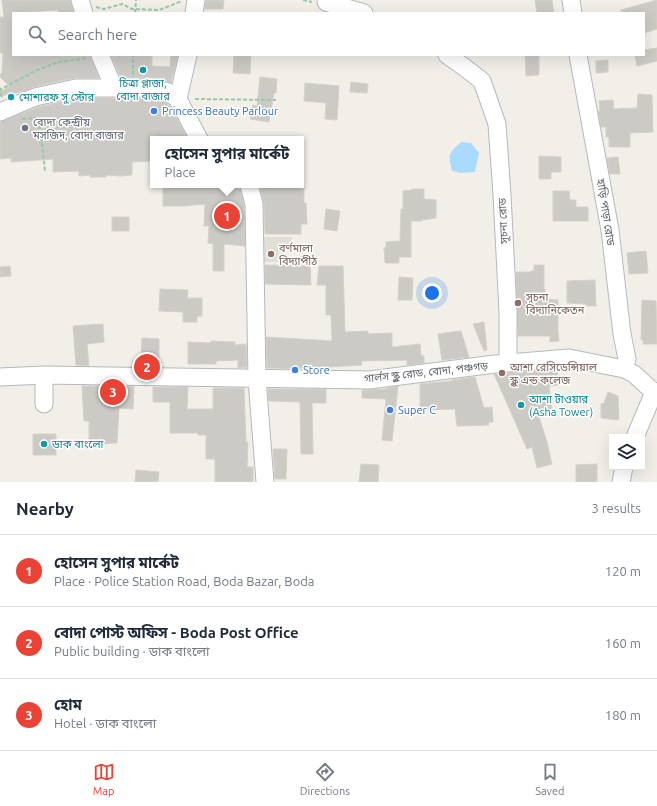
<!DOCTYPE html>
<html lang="en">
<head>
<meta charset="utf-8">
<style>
  :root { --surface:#fff; --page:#f2f2f3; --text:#1f2937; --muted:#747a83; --line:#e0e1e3; --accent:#ea4335 }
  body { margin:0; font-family:Ubuntu,"Noto Sans Bengali",sans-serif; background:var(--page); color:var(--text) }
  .controls { position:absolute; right:12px; bottom:12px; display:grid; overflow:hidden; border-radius:0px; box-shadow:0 4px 16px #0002 }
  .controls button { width:36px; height:36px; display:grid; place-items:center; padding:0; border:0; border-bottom:1px solid var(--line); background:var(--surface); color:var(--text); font:20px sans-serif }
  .you { position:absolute; left:432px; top:293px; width:14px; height:14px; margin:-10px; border:3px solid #fff; border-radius:50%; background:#1a73e8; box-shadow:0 0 0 6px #1a73e833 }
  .badge { display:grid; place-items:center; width:26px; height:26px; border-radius:50%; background:var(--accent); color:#fff; font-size:13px; font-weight:700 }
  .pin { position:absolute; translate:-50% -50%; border:2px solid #fff; box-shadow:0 1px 4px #0006 }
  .popup { position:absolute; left:150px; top:136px; width:154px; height:52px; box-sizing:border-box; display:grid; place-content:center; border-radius:0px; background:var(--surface); filter:drop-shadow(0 1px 3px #0005); font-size:13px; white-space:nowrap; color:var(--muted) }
  .popup b { font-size:15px; color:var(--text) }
  .popup::after { content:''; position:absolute; left:50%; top:100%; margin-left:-8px; border:8px solid transparent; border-top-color:var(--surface) }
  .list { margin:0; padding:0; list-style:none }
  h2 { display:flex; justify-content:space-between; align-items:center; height:52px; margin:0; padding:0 16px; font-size:17px }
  h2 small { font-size:13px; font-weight:400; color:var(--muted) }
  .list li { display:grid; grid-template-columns:26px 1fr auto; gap:12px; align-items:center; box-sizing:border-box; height:72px; padding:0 16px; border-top:1px solid var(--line) }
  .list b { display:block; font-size:15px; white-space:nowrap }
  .list p { margin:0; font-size:13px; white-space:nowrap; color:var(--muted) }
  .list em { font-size:13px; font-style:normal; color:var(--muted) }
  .icon { flex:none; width:22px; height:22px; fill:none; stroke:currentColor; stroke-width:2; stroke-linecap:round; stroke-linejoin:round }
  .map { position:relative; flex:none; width:657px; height:482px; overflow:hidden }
  .search { position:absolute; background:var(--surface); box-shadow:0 4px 16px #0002; left:12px; right:12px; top:12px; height:44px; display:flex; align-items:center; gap:10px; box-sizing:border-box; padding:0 14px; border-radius:0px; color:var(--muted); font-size:15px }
  .sheet { height:268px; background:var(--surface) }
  nav { display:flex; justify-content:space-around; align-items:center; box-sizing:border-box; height:56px; border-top:1px solid var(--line); background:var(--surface); font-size:11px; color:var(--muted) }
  nav a { display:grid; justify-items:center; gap:2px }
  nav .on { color:var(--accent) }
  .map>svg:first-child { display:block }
  .education { fill:#e1ded6 }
  .water { fill:#aadaff }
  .building { fill:#cccac5; stroke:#d6d1c6 }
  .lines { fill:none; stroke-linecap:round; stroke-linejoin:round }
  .minor-casing { stroke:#b5b8bc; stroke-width:19 }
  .path { stroke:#9cc7a9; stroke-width:2; stroke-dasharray:4 2; stroke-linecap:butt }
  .minor { stroke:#fff; stroke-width:17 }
  .culture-dot { fill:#0f9aa8; stroke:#fff; stroke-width:1.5 }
  .shop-dot { fill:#3f7fe0; stroke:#fff; stroke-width:1.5 }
  .worship-dot { fill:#6b7280; stroke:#fff; stroke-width:1.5 }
  .education-dot { fill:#8d6e63; stroke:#fff; stroke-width:1.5 }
  .labels { text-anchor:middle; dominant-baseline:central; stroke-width:3; stroke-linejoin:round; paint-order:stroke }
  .culture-label { font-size:11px; fill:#0d838f; stroke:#fff; text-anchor:start }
  .shop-label { font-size:11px; fill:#366cbe; stroke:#fff; text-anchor:start }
  .worship-label { font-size:11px; fill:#5b616d; stroke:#fff; text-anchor:start }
  .street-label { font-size:11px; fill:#5f6368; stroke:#fff }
  .education-label { font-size:11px; fill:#785e54; stroke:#fff; text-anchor:start }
</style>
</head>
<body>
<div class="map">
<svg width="657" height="482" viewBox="0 0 657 482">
  <rect width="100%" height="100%" fill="#f1efe8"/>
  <path class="education" d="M263,237H292V247H279L280,262H263Z"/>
  <path class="water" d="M461,142L471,143L479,153L475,172L461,173L452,171C448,155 448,154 461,142Z"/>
  <path class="building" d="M2,0H70L74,13H58V10L13,13V55H90L99,78H74L33,87L25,91L0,96V92L9,86L0,77V74L2,73L3,53H0V17H4Z
    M206,0H224L223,9H205Z
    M535,0H552L554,13H537Z
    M657,0V29L644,33V13H621V10Z
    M657,48V61L637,66L635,55H644V50Z
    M111,55H152V66L170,67L171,55H178L171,83L153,78H121Z
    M234,55H251L250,74L233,73Z
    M525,55H539V75L526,76Z
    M608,60V72L596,73V61Z
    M260,77L277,79L276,93H274L269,122L250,119L253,105L257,106Z
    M351,82L368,84L367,93L350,92Z
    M305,83L339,86L337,120L325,119L326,103L304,101Z
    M638,94L652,95L653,132L630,133V147H609V137H606V127H601L598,111H600L599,101L613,100L614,109L637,108Z
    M77,98H152L164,101L170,106L188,139H153V161L132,162V175L122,176L106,175V177H90V175L79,176V171L53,172V159L11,162V158L0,159V122L38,107L60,102L75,100Z
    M539,156L561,157V172H551V179H539Z
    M618,157L620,174H610L607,158Z
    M163,185H239L244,205L245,246L224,244V271H213V244L208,243L209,226H204L205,204L184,206H163Z
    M259,185H276L277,188H294V185H304V203H306L307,224H301V234H265L264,204Z
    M412,189H424V199L436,200V218L422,220V221H411V257H399V263H385L384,248H386V242L400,241L401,209H403V191L412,190Z
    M553,191H569L570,200H576V207H588V221H553Z
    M326,209L340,211L337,231L324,229Z
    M112,217H129V231H112Z
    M646,251L648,273L629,274L627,253Z
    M265,265L310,266L311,285L265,284Z
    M534,265H544V289H545V299L558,300V330L559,341L550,342V336H518L516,272H531V271H534Z
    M10,266L11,276L0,277V267Z
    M319,266H343L345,332L368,331V334L392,333V347L420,344L421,356H424V363L407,365V360L361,361L362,365L329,367V369L267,368L266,337L332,341L331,315H326V285H317Z
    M399,277L413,278L412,300H398Z
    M595,280L596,306H586V304L567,303V281Z
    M160,289L188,290L187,298H202V316H197V322H183V312L159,311Z
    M642,300L656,301L657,344H643V340H641Z
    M484,322L487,350L484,351L473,324Z
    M103,324L104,342L87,344L89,366L76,365L73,326Z
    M461,331L469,357L442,360L438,334Z
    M142,338L159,339V359L141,358Z
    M211,341L235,342V345L246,344L247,367L238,368V360L216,361V364H188V342L211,343Z
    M557,369L559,385L549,386V387L553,416L539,417L547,442L552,464L537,468L532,447L527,449L494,374Z
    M475,377L484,408L492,407L493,422H488L489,425L457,426L455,409L420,410V384L452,381V380Z
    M82,386H134L133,409L119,408L117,443L89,444V421H84Z
    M398,386L392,441L382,440L386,399L362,398V390L387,389V388Z
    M153,387H188L187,409H213V388H244L246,442H248L247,467H253V482H215V459H206V435H198V433H170V402H153Z
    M268,389H326V403H312L313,454H301L300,402L269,401Z
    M608,392L618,396L619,420L601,418V404L604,403Z
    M33,434H56V455H33Z
    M273,449H287L286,479H275Z
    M361,464L379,465L378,482H359Z
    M597,464V482H576V465Z
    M136,470L159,472L158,482H135Z"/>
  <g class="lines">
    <defs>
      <path id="minor" d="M80,0L84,13
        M328,0L326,2L364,13
        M571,0L573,13
        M194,13L196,0
        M100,55L114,88
        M447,55L464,67L482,81L497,124L502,195L508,312V363
        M578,55L610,230L622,334L627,359L624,369
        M178,99L188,55
        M0,112L35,97L76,88H153L168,92L178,99L199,139
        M249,185L254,204L257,379L265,482
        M44,375V404
        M0,377L44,375L369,380L495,364L569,358L624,369L634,374L657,395
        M635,437L654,392
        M621,482L624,467"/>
    </defs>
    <use href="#minor" class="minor-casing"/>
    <path class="path" d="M303,0L312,2
      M96,7L104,9L122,4L132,9L159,10L182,1
      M135,13L136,0
      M133,75V55
      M2,97L0,93L1,89L37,70L59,62L88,58
      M195,99L276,100
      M22,119L39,118L45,171"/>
    <use href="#minor" class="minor"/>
  </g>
  <g class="culture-dot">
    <circle cx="143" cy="70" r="4"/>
    <circle cx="11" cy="97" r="4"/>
    <circle cx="521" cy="405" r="4"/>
    <circle cx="44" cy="444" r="4"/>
  </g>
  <g class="shop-dot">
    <circle cx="154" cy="111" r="4"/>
    <circle cx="295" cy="370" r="4"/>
    <circle cx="390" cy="410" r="4"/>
  </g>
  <circle class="worship-dot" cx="25" cy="128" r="4"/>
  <g class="education-dot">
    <circle cx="271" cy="254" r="4"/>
    <circle cx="518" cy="303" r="4"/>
    <circle cx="502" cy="373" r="4"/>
  </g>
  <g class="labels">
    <g class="culture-label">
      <text x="143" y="83" text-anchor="middle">চিত্রা প্লাজা,<tspan x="143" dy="13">বোদা বাজার</tspan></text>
      <text x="19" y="97">মোশারফ সু স্টোর</text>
      <text x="529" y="399">আশা টাওয়ার<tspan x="529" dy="13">(Asha Tower)</tspan></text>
      <text x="52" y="444">ডাক বাংলো</text>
    </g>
    <g class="shop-label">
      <text x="162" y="111">Princess Beauty Parlour</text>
      <text x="303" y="370">Store</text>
      <text x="398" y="410">Super C</text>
    </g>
    <g class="worship-label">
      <text x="33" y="122">বোদা কেন্দ্রীয়<tspan x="33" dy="13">মসজিদ, বোদা বাজার</tspan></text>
    </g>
    <g class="street-label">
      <text transform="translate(606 212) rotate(81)">হাড়ি পাড়া রোড</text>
      <text transform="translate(503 221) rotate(-93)">সূচনা রোড</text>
      <text transform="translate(426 372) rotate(-6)">গার্লস স্কুল রোড, বোদা, পঞ্চগড়</text>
    </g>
    <g class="education-label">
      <text x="279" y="248">বর্ণমালা<tspan x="279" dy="13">বিদ্যাপীঠ</tspan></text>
      <text x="526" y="297">সূচনা<tspan x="526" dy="13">বিদ্যানিকেতন</tspan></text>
      <text x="510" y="367">আশা রেসিডেন্সিয়াল<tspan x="510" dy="13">স্কুল এন্ড কলেজ</tspan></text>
    </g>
  </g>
</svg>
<div class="controls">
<button><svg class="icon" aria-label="layers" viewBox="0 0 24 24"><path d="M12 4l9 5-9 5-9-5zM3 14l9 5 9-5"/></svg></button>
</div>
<div class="you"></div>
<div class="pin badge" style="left:227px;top:216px">1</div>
<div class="popup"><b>হোসেন সুপার মার্কেট</b>Place</div>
<div class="pin badge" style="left:147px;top:367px">2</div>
<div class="pin badge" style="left:113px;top:392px">3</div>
<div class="search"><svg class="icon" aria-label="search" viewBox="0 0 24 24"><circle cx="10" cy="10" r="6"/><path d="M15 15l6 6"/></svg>Search here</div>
</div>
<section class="sheet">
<h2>Nearby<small>3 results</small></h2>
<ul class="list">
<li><span class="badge">1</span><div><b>হোসেন সুপার মার্কেট</b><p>Place · Police Station Road, Boda Bazar, Boda</p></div><em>120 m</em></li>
<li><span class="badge">2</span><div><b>বোদা পোস্ট অফিস - Boda Post Office</b><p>Public building · ডাক বাংলো</p></div><em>160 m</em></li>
<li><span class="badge">3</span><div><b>হোম</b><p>Hotel · ডাক বাংলো</p></div><em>180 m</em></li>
</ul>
</section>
<nav>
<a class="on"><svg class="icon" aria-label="map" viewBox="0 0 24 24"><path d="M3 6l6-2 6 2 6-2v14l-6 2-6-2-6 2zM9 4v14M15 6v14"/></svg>Map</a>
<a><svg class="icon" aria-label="directions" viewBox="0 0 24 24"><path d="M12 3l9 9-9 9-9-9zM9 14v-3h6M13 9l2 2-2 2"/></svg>Directions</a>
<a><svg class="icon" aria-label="saved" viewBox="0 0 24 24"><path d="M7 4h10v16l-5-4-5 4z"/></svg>Saved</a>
</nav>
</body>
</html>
